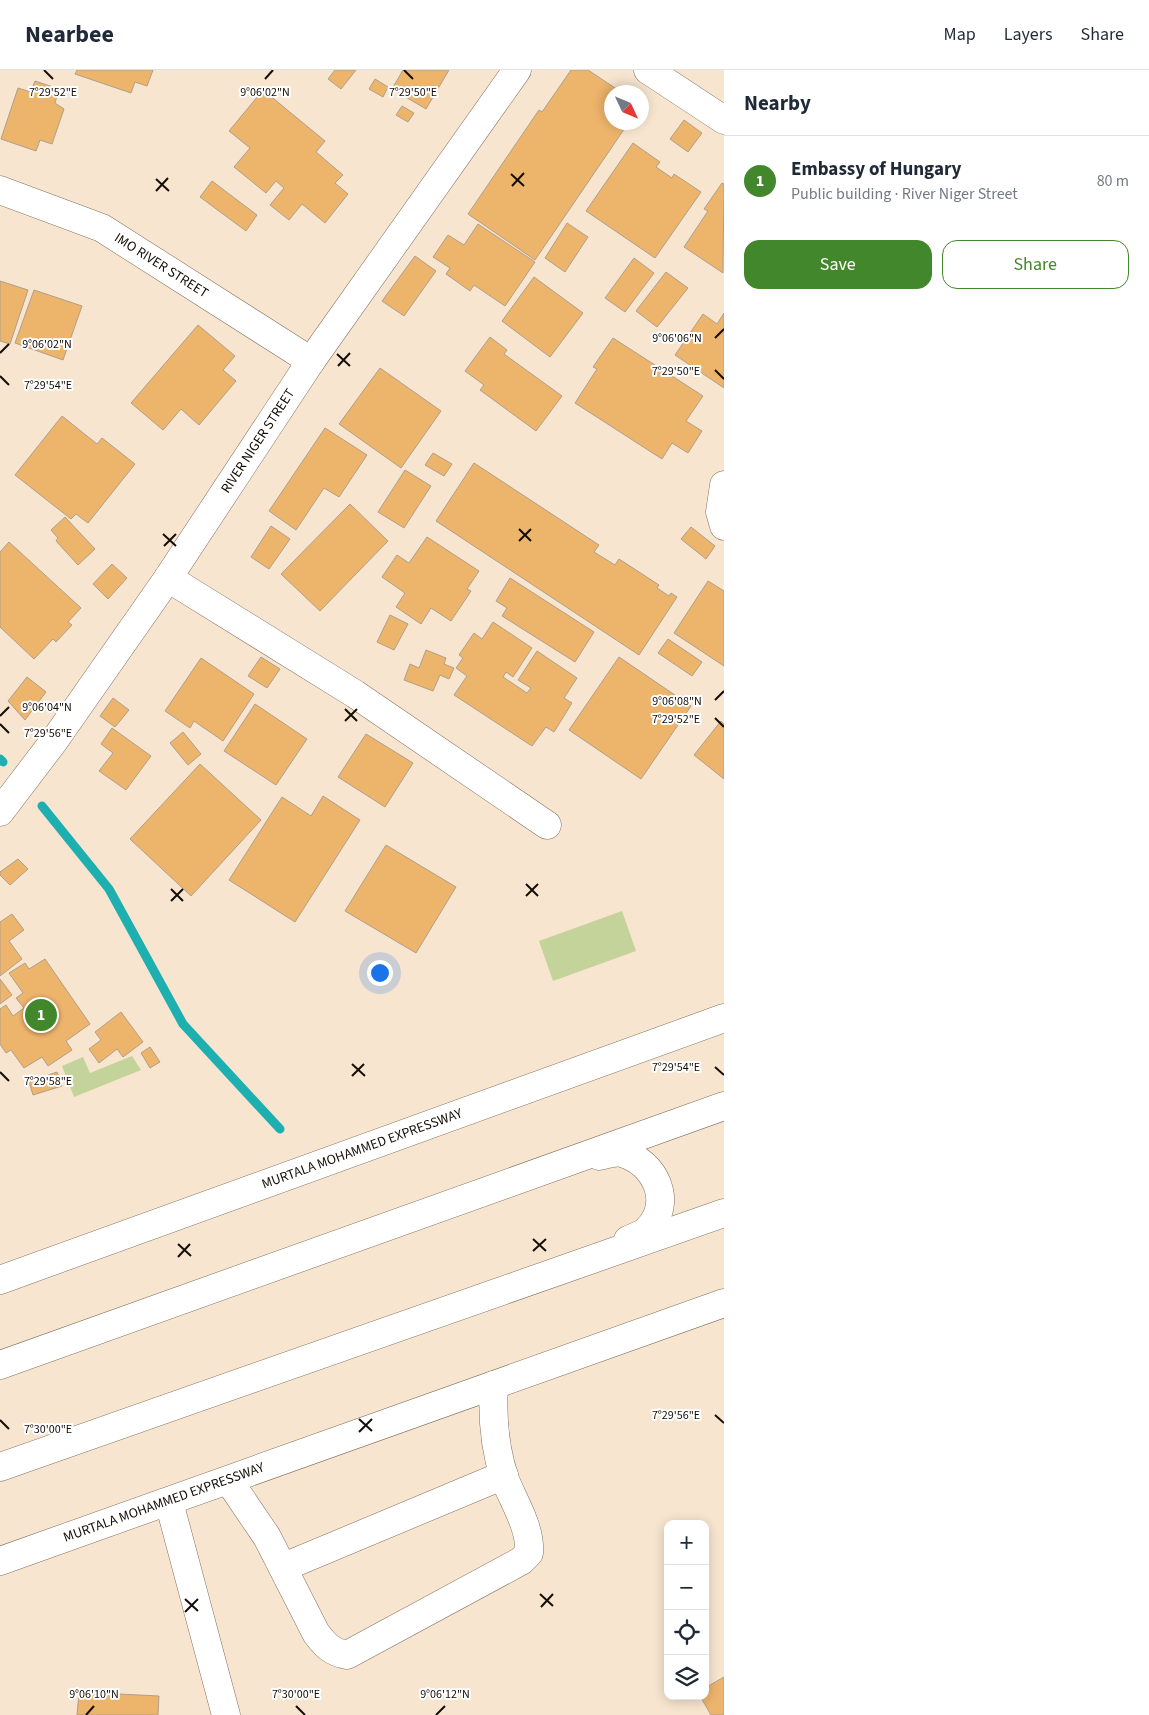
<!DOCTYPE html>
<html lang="en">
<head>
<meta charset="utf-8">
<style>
  :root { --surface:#fff; --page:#f6f6f7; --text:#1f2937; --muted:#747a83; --line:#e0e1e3; --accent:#42872b }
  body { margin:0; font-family:"Source Sans 3",sans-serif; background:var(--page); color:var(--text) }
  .controls { position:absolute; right:15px; bottom:15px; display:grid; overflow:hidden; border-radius:10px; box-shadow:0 2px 12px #0003 }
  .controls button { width:45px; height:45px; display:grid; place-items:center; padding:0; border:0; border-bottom:1px solid var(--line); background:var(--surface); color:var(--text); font:25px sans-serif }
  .compass { position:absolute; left:604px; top:15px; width:45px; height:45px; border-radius:50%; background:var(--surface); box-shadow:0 2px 12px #0003; rotate:134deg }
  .you { position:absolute; left:379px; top:902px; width:18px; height:18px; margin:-12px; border:4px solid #fff; border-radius:50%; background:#1a73e8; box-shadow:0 0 0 8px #1a73e833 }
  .badge { display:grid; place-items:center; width:32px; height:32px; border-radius:50%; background:var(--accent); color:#fff; font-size:16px; font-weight:700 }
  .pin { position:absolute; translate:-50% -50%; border:2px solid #fff; box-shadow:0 1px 5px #0006 }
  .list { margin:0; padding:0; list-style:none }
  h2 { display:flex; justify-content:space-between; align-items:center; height:65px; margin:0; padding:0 20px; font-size:21px }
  h2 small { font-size:16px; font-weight:400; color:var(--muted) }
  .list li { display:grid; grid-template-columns:32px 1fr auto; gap:15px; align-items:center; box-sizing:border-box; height:90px; padding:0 20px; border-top:1px solid var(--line) }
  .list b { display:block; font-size:19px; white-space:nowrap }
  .list p { margin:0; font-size:16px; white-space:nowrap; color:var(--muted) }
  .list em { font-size:16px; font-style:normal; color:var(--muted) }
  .actions { display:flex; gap:10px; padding:15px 20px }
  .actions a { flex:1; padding:11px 0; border:1px solid var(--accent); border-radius:15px; text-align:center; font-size:18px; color:var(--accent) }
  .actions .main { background:var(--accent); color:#fff }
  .icon { flex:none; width:28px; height:28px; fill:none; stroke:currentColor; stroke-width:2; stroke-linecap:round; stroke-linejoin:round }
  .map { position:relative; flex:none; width:724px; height:1645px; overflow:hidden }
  header { display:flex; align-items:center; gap:30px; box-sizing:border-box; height:70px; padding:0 25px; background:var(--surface); border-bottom:1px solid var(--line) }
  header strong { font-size:24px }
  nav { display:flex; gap:28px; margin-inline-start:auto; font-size:18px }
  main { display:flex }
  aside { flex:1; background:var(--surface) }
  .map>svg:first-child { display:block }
  .green { fill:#c4d399 }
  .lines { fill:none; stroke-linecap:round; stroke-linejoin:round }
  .stream { stroke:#1eafb0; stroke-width:9 }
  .building { fill:#edb46c; stroke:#b09f8b }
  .minor-casing { stroke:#837260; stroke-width:29 }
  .highway-casing { stroke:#837260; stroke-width:29 }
  .minor { stroke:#fff; stroke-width:28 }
  .highway { stroke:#fff; stroke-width:28 }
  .ticks { fill:none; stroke:#140e07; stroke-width:2 }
  .labels { text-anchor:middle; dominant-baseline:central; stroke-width:4; stroke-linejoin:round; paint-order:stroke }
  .street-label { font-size:14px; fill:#140e07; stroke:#fff }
  .ticks-label { font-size:12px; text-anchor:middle; fill:#140e07; stroke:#fff; stroke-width:4; stroke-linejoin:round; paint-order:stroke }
</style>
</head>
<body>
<header>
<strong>Nearbee</strong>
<nav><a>Map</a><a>Layers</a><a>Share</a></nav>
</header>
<main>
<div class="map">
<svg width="724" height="1645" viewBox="0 0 724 1645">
  <rect width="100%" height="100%" fill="#f7e5d0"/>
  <path class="green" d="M622,841L636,881L553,911L539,871Z
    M132,986L141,1000L74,1027L62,996L83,987L90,1003Z"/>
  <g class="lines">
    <path class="stream" d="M0,689L3,692
      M42,736L109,819L183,954L280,1059"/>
  </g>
  <path class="building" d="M77,0H153L147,16L135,12L131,23L75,4Z
    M335,0H356L341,19L328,9Z
    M403,0H449L426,39L392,19Z
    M571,0H588L621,22H612V52H629L535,190L468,144L539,40L542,42Z
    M375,9L388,17L383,27L369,19Z
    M35,11L59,19L55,33L64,39L52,74L40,70L36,81L1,69L18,18L31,22Z
    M263,20L325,71L316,82L343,105L335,113L348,124L325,153L302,134L289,150L270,135L284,118L276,111L266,123L234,97L250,78L229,61Z
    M402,36L414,43L408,52L396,45Z
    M684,50L702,63L688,82L670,69Z
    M633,73L660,92L656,97L672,108L674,104L701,122L655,188L586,141Z
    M212,111L257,145L246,161L200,127Z
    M722,113L724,114L723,203L684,177L708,141L704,139Z
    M567,153L588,167L565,202L545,188Z
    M478,154L535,192L505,236L474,215L470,221L446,204L450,198L433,187L448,165L464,175Z
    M415,186L436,201L404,246L382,231Z
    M634,188L654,203L625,242L605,228Z
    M666,202L688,218L657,257L636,241Z
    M534,207L583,243L550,287L502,251Z
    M0,211L28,220L10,274L0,271Z
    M34,220L82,236L63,290L15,273Z
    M724,243V318L675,285L703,244L717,254Z
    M198,255L235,286L223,300L236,311L199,355L181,339L163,360L131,333Z
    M490,267L507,280L504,284L562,326L536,361L480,320L484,315L465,301Z
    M613,268L703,326L686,351L702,361L688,383L672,373L662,389L575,333L597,299L593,297Z
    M380,298L441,341L401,398L339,354Z
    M62,346L97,374L102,368L135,394L88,453L76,444L71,449L15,405Z
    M325,358L367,385L339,427L324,418L296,460L269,441Z
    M433,383L452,394L444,406L425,395Z
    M474,393L599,475L594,482L615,495L619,489L659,515L657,518L669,526L671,523L677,527L639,585L436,451Z
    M405,400L431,416L404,458L378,442Z
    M350,434L388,471L320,541L281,504Z
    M65,447L95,479L78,495L56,471L58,468L51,460Z
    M271,456L290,469L269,499L251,487Z
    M691,457L715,476L706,489L681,469Z
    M427,467L479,501L467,519L471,521L451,551L431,538L421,554L396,537L405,523L382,507L397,485L409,493Z
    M9,472L81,538L68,552L72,555L56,572L53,569L34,589L0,557V482Z
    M112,494L127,508L108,529L93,514Z
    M510,508L594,562L575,592L502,546L507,538L496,531Z
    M708,511L724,521V596L674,563Z
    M390,545L408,554L394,580L377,572Z
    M493,552L532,578L513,607L506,602L503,607L527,623L531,618L518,610L537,581L577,608L564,628L572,633L554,662L546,657L532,676L454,625L467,606L456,598L463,588L459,585L474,563L482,569Z
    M668,569L702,592L692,606L658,583Z
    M426,580L446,588L444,594L454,598L449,609L440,605L433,621L404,610L410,594L419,598Z
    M261,587L280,599L267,618L248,606Z
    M619,587L691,636L641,709L569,660Z
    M201,588L254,624L223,671L194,651L190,658L165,641Z
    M27,607L46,622L25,650L8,631Z
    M113,628L129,640L115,657L100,646Z
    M255,634L307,669L276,715L224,681Z
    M721,651L724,654V709L694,685Z
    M112,658L151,686L126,720L99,701L113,683L101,674Z
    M183,662L201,684L188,695L170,673Z
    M366,664L413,693L385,737L338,707Z
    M200,694L261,750L191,826L130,769Z
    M323,726L360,750L295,852L229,810L282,727L311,746Z
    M386,775L456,817L416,883L345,841Z
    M18,789L28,799L10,815L0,805V802Z
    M12,844L24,860L9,871L22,889L0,906V852Z
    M45,889L90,954L66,971L72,980L48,996L42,987L24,998L11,980L6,983L0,974V939L6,935L13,946L24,938L16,928L23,923L9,903L25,893L29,899Z
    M0,909L12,925L0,934Z
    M121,942L143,972L123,987L117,979L99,993L89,979L101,970L95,962Z
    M150,977L160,992L150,998L141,983Z
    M57,1002L62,1016L33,1025L29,1012Z
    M724,1607V1645H711L700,1626H705V1618Z
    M79,1622L159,1626L158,1645H77Z"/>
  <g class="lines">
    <defs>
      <g id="minor">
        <path d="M648,0L724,50"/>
        <path id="s1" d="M0,120L102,158L311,291"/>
        <path d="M724,415L720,442L724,456"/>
        <path d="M168,508L355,624L547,755"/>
        <path id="s2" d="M0,742L54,671L168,508L311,291L517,0"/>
        <path d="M229,1411L267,1467L316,1563C325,1575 331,1582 347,1585L521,1491L529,1483C531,1457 513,1431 504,1407C495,1378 492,1345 494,1315"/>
        <path d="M169,1432L226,1645"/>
        <path d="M284,1497L504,1405"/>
      </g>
      <g id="highway">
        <path d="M599,1086C605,1085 615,1081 622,1083C655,1092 674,1132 648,1159C644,1164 634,1167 628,1170"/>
        <path id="s3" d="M0,1210L724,948"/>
        <path d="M0,1295L724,1036"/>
        <path d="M0,1397L724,1143"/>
        <path id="s4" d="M0,1491L724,1233"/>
      </g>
    </defs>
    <use href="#minor" class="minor-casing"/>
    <use href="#highway" class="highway-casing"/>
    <use href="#minor" class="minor"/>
    <use href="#highway" class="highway"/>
  </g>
  <path class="ticks" d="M44,0L53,9M404,0L413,9M265,9L273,0M511,104L524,116M156,109L169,121M512,116L524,103M156,121L168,108M715,268L724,259M0,283L9,274M337,284L350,296M338,296L350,283M715,300L724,309M0,306L9,315M519,459L531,471M163,464L176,476M519,471L531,459M164,476L176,464M715,630L724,621M345,639L357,651M0,646L9,637M715,648L724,657M345,651L357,639M0,654L9,663M526,814L538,826M171,819L183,831M526,826L538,814M171,831L183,819M352,994L365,1006M715,997L724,1005M0,1002L9,1011M352,1006L364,994M533,1169L546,1181M178,1174L191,1186M533,1181L546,1169M178,1187L190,1174M715,1345L724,1353M359,1349L372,1361M0,1350L9,1359M359,1362L372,1349M540,1524L553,1536M185,1529L198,1541M541,1537L553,1524M185,1542L198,1529M296,1636L305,1645M86,1645L94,1636M436,1645L445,1636"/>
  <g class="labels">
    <g class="street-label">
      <text stroke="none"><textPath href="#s1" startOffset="179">IMO RIVER STREET</textPath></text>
      <text stroke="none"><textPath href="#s2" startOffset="452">RIVER NIGER STREET</textPath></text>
      <text stroke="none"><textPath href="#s3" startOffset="385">MURTALA MOHAMMED EXPRESSWAY</textPath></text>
      <text stroke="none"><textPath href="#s4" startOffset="174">MURTALA MOHAMMED EXPRESSWAY</textPath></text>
    </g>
  </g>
  <g class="ticks-label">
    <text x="53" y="26">7°29'52"E</text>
    <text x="413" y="26">7°29'50"E</text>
    <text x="265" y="26">9°06'02"N</text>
    <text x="677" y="272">9°06'06"N</text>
    <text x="47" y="278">9°06'02"N</text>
    <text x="676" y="305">7°29'50"E</text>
    <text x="48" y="319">7°29'54"E</text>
    <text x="677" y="635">9°06'08"N</text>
    <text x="47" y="641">9°06'04"N</text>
    <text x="676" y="653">7°29'52"E</text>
    <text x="48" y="667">7°29'56"E</text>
    <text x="676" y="1001">7°29'54"E</text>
    <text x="48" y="1015">7°29'58"E</text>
    <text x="676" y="1349">7°29'56"E</text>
    <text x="48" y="1363">7°30'00"E</text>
    <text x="94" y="1628">9°06'10"N</text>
    <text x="445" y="1628">9°06'12"N</text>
    <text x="296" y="1628">7°30'00"E</text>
  </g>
</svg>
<div class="controls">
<button>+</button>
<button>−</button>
<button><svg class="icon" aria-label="locate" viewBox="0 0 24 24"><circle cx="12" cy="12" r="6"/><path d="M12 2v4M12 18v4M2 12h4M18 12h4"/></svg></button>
<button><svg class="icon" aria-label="layers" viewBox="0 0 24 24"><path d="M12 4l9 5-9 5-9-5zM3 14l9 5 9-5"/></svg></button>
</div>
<svg class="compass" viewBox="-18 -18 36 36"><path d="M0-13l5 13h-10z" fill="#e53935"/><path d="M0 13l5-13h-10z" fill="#747a83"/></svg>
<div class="you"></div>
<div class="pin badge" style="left:41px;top:945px">1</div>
</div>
<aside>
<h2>Nearby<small></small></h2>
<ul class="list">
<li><span class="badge">1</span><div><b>Embassy of Hungary</b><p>Public building · River Niger Street</p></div><em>80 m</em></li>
</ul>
<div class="actions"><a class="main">Save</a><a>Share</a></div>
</aside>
</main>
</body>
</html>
